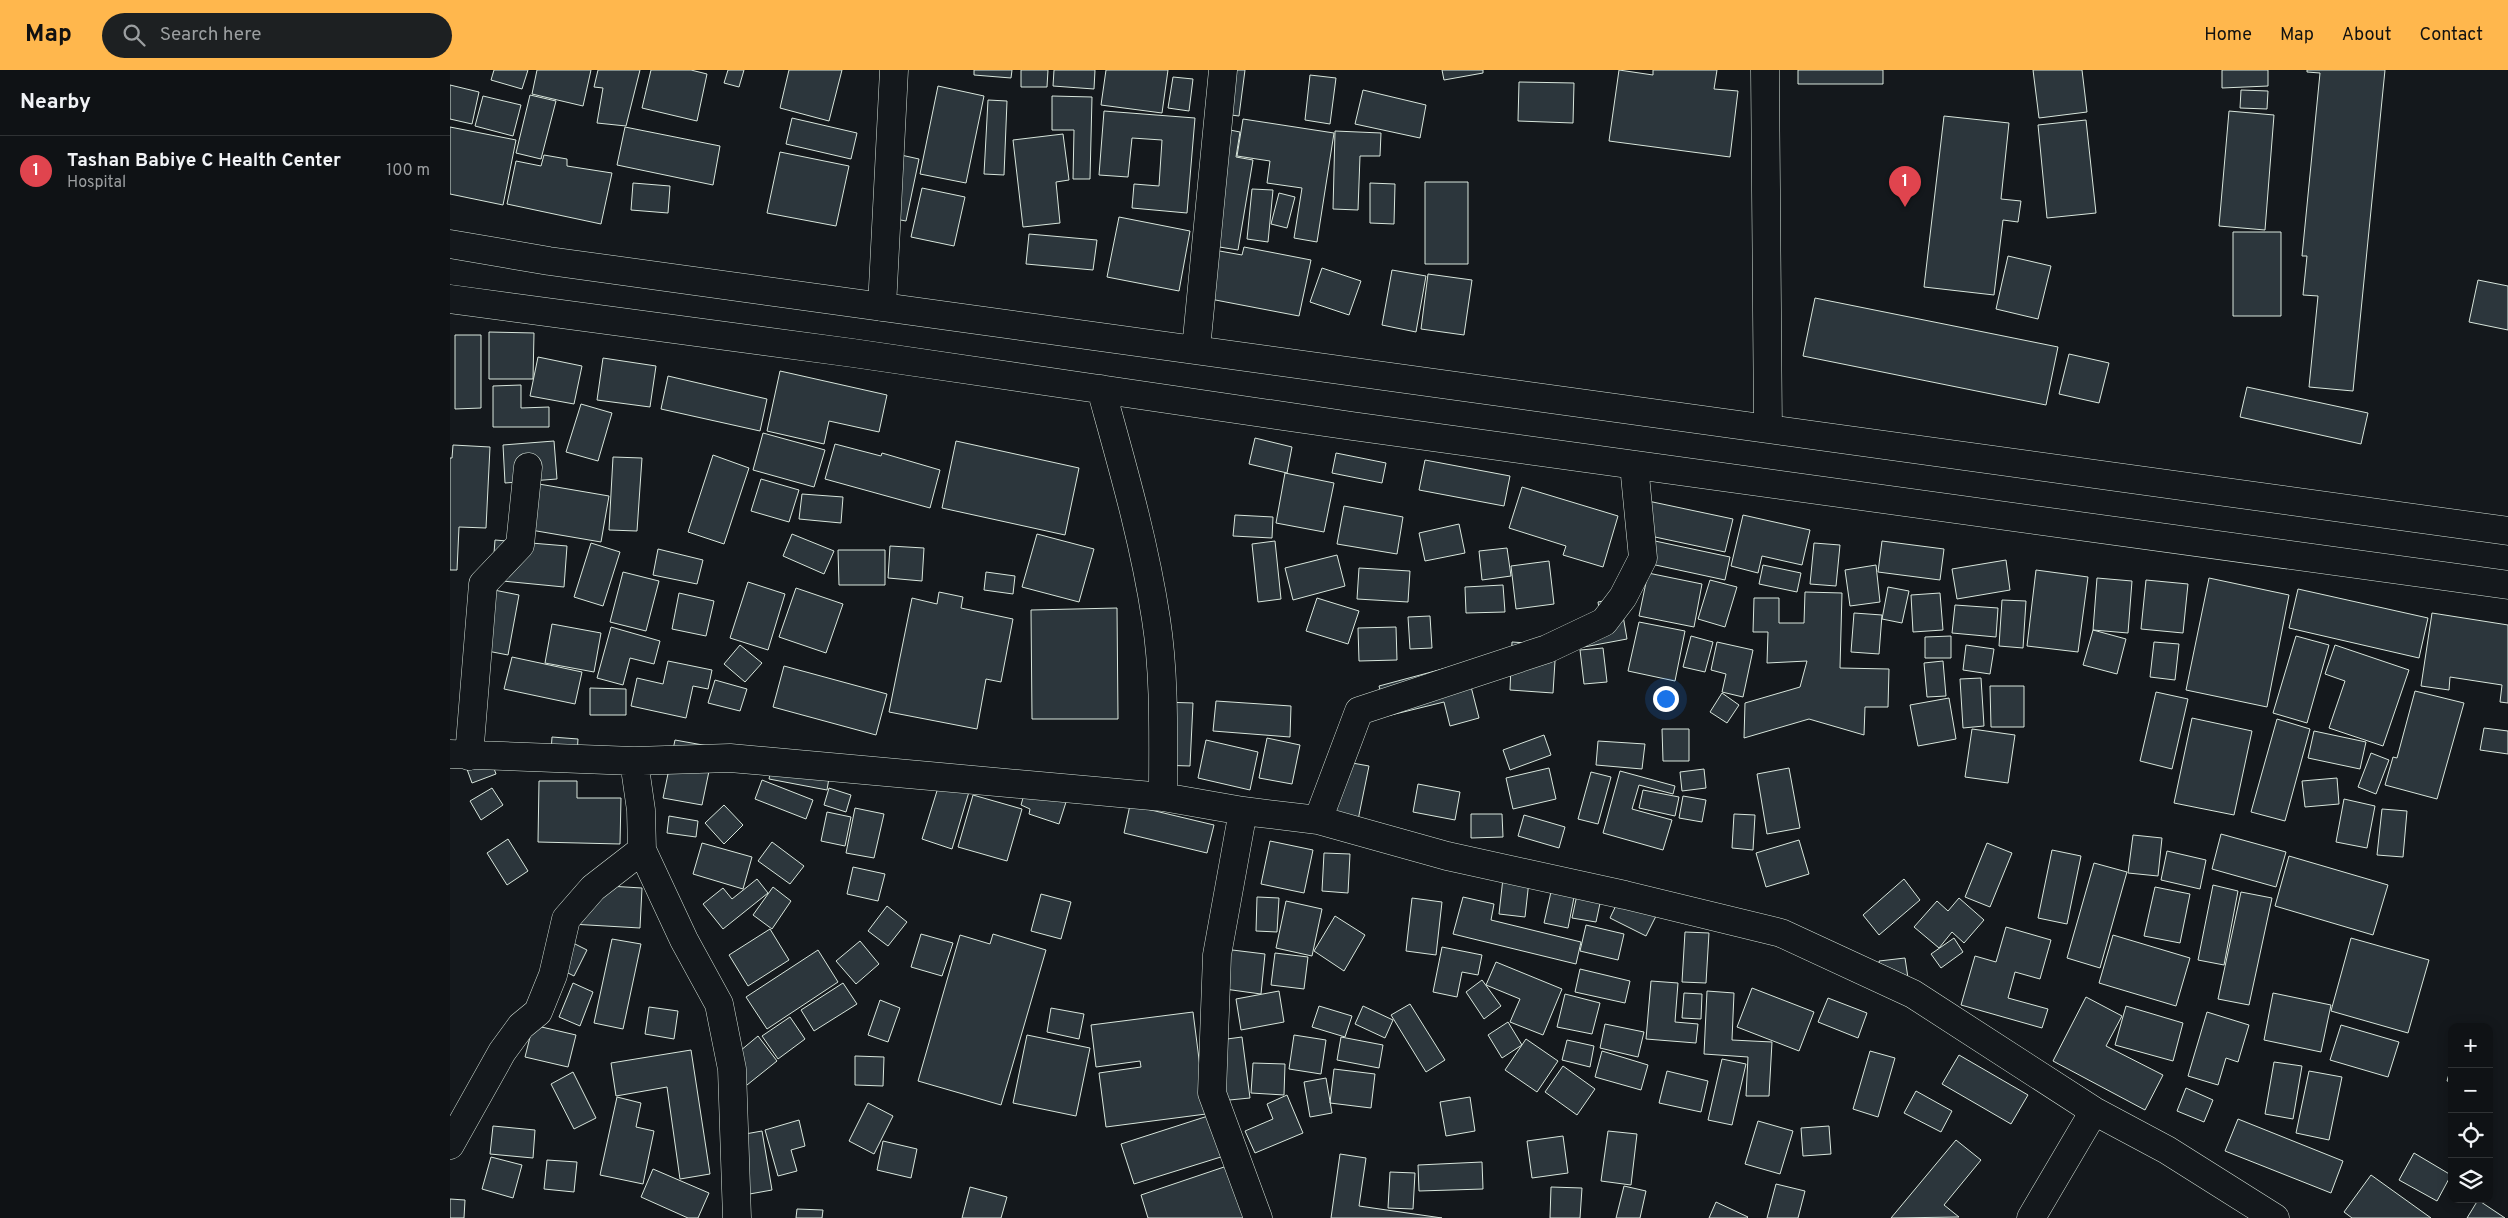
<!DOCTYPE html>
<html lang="en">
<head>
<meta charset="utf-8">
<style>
  :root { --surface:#0f1215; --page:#1d2022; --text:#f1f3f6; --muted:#9b9ea0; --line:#2f3234; --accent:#ffb74d }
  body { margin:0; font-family:Overpass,sans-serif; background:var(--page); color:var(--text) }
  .controls { position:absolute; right:15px; bottom:15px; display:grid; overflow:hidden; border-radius:10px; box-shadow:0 2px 12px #0003 }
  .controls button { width:45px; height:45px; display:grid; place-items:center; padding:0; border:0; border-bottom:1px solid var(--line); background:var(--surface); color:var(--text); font:25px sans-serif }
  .you { position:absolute; left:1215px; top:628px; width:18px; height:18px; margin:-12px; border:4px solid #fff; border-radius:50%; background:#1a73e8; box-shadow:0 0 0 8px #1a73e833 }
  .badge { display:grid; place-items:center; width:32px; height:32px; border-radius:50%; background:var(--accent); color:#fff; font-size:16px; font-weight:700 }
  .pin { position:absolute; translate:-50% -41px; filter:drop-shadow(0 1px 2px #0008) }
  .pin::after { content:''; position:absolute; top:26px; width:18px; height:15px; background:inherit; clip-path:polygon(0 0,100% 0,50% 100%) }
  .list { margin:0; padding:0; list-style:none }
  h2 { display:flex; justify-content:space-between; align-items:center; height:65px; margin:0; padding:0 20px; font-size:21px }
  h2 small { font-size:16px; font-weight:400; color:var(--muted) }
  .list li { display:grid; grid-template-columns:32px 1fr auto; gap:15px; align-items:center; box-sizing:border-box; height:70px; padding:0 20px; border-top:1px solid var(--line) }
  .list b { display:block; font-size:19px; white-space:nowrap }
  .list p { margin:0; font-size:16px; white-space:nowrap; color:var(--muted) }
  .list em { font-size:16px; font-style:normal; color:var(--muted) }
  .icon { flex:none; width:28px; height:28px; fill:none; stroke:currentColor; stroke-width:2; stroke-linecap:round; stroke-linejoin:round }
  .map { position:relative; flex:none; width:2058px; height:1148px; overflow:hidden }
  header { display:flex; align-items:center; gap:30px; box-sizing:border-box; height:70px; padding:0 25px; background:var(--accent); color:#111 }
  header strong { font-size:24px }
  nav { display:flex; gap:28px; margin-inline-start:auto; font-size:18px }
  .search { width:350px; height:45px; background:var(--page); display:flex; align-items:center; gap:12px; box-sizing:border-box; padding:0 18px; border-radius:28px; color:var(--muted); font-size:19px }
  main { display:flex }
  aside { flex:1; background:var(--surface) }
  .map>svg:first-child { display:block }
  .building { fill:#2c363c; stroke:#d8e6dc }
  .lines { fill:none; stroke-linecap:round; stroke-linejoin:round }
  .minor-casing { stroke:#d8e6dc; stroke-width:29 }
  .minor { stroke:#14181c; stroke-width:28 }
</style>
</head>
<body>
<header>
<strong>Map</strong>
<div class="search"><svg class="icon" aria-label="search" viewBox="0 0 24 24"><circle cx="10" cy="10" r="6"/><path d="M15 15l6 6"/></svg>Search here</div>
<nav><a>Home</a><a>Map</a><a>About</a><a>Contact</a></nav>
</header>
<main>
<aside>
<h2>Nearby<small></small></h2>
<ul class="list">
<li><span class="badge" style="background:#e0444e">1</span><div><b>Tashan Babiye C Health Center</b><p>Hospital</p></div><em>100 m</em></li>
</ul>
</aside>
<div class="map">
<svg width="2058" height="1148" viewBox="0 0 2058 1148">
  <rect width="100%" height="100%" fill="#14181c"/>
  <path class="building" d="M44,0H78L72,19L41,10Z
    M87,0H141L133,36L82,24Z
    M148,0H190L176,56L147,53L153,18L144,17Z
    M201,0H241L257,4L247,51L192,38Z
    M278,0H294L289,17L274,13Z
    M339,0H392L379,51L330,38Z
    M524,0H562L561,8L524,5Z
    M571,0H598L597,17H571Z
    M604,0H645L644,19L603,16Z
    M656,0H718L712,43L651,35Z
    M778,0H795L789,46L773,44Z
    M992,0H1033V3L994,10Z
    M1169,0L1203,5V0H1267L1264,19L1288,21L1280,87L1159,71Z
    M1348,0H1433V14H1348Z
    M1583,0H1632L1637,42L1589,48Z
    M1772,0H1818V16L1772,18Z
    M1857,0H1935L1903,321L1859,317L1868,226L1853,225L1857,186H1852L1870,3L1857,2Z
    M860,5L886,8L880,54L855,50Z
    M723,7L743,9L739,41L718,38Z
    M1069,12L1124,13L1123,53L1068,51Z
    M0,15L29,22L22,54L0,49Z
    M488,16L534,26L516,113L470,104Z
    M913,20L976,35L970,68L905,54Z
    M1791,20L1818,21L1817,39L1790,38Z
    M80,25L106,31L91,89L66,83Z
    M33,26L71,35L63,66L25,56Z
    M602,26L642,27L640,109H623L624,60H602Z
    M538,30L557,31L554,105L534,104Z
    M654,41L745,48L737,143L682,138L684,114L709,116L712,70L682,68L678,107L649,105Z
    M1779,41L1824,45L1815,160L1769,156Z
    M1494,46L1559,53L1551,129L1571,131L1568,152L1553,150L1544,225L1474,217Z
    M342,48L407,63L401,89L336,74Z
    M793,49L884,63L867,172L844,168L852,118L817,113L820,91L787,86Z
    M1636,50L1646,143L1597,148L1588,55Z
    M0,57L66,70L53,135L0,124Z
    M175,57L270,76L263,115L167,95Z
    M775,59L790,62L786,87L803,90L788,180L757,175Z
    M885,61L931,63L930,86H910L908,140L883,139Z
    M613,64L619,110L606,112L610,153L573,157L563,70Z
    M330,82L399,96L386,156L317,143Z
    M442,83L469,89L456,151L429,146Z
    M94,85L117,89V96L162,103L151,154L57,134L66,91L91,96Z
    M975,112H1018V194H975Z
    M183,113L220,116L218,143L181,140Z
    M920,113L945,114L944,154L920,153Z
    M472,118L515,127L504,176L461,167Z
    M802,119L823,120L818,172L797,169Z
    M829,123L845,127L837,158L821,154Z
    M669,147L740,161L729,221L657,207Z
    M1783,162H1831V246H1783Z
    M579,164L647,170L643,200L576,194Z
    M794,177L861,190L849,246L755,228L764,180L792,185Z
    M1558,186L1601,196L1588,249L1546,239Z
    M872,198L911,211L899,245L860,232Z
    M942,200L976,206L966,262L932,255Z
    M978,204L1022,210L1014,265L971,259Z
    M2028,210L2058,216V260L2019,252Z
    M1365,228L1608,277L1596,335L1353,286Z
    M39,262L84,263L83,309H39Z
    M5,265H31V338L5,339Z
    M1619,284L1659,293L1649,333L1609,324Z
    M88,287L132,296L124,334L80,326Z
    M153,288L206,296L200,337L147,330Z
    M330,301L437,325L429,362L379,351L374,374L317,361Z
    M218,306L317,329L310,361L211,339Z
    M71,315V338L99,337V357H43V316Z
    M1797,317L1918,343L1911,374L1790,347Z
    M131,334L162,343L148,391L116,382Z
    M313,363L375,380L364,417L303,400Z
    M805,368L842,377L837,403L799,394Z
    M104,371L107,409L55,413L53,375Z
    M506,371L629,398L615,465L492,438Z
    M385,374L431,386L432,383L490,400L480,438L375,409Z
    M3,375L40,377L36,458L9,457L7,500H0V388H2Z
    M886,383L936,393L932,413L882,403Z
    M263,385L299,398L274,474L238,462Z
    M163,387L192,388L187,461L159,460Z
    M975,390L1060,406L1054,436L969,420Z
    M835,403L884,413L874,462L826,453Z
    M311,409L349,420L339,452L301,441Z
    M83,413L159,426L151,472L75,459Z
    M1072,417L1168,446L1153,497L1113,485L1116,476L1059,458Z
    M352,424L393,427L391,453L349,449Z
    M1198,431L1283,449L1275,482L1191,464Z
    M894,436L953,447L947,484L887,474Z
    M785,445L823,447L822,468L783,466Z
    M1293,445L1360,460L1352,495L1312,486L1308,503L1281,496Z
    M1009,454L1015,483L975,491L969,463Z
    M342,464L384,481L374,504L333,486Z
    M587,464L644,479L629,532L572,517Z
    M1191,468L1280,487L1275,510L1187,491Z
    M45,470L117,476L114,517L42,510Z
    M825,471L831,529L808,532L802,474Z
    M1432,471L1494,479L1490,510L1428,502Z
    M141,473L170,482L153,536L124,527Z
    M1364,473L1390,475L1386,516L1360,514Z
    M440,476L474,478L472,511L438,508Z
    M1057,478L1061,506L1032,510L1029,481Z
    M208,479L253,490L247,514L203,505Z
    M388,480H435V515H389Z
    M887,485L895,516L843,530L835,498Z
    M1556,490L1560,520L1507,529L1502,499Z
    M1099,491L1104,534L1066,539L1061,496Z
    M1313,495L1351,503L1347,522L1309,514Z
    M1426,495L1430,532L1400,536L1395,500Z
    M909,498L960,501L958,532L907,529Z
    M1586,500L1638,507L1628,582L1577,576Z
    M173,502L209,511L196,561L160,552Z
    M536,502L565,506L563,524L534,520Z
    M1198,503L1252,514L1244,557L1189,546Z
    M1647,508L1682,511L1678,563L1643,560Z
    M1759,508L1839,525L1817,637L1736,620Z
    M1260,510L1287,517L1275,557L1248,549Z
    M1696,510L1738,514L1733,563L1691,559Z
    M298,512L335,524L318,580L280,568Z
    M1053,515L1055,542L1016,543L1015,517Z
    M29,517L69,525L58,585L17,577Z
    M1438,517L1459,521L1452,553L1432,549Z
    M346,518L393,534L376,583L329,567Z
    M1848,519L1978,548L1969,588L1839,558Z
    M489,522L513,527L511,538L563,549L551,612L536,609L527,659L439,642L462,528L487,534Z
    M1355,522L1392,523L1390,598L1439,599L1438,637H1415L1414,665L1359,649L1294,668L1295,633L1350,617L1357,591L1317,593L1318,562H1303L1304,528H1329V553H1354Z
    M229,523L264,531L256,566L222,559Z
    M1490,523L1493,560L1463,562L1461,525Z
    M867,528L909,541L898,574L856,561Z
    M1170,528L1177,569L1134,577L1130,555L1151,551L1148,532Z
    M1552,530L1576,531L1573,578L1549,576Z
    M1505,535L1548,538L1546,567L1502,563Z
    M667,538L668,649H582L581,540Z
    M1404,543L1432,545L1429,584L1401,582Z
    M1982,543L2058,555V633L2050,632L2052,615L2000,607L1999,620L1971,616Z
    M980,546L982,578L960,579L958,547Z
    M1189,552L1235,561L1225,611L1178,601Z
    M102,554L151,563L144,602L95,593Z
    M161,557L210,571L204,594L180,588L173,615L147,608Z
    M946,557L947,590L909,591L908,558Z
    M1643,560L1676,569L1667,604L1633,595Z
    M1241,566L1263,572L1255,602L1233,597Z
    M1501,566V588H1475V567Z
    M1846,566L1879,575L1857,653L1823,643Z
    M1062,572L1106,575L1103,623L1060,620Z
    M1267,572L1303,580L1293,627L1272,622L1276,604L1261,600Z
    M1704,572L1729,574L1725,610L1700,607Z
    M290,575L312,593L295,612L274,594Z
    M1516,575L1544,579L1540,604L1513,600Z
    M1885,575L1959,600L1933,676L1879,658L1895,611L1875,604Z
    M1153,578L1157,612L1134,614L1130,580Z
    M62,587L132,602L125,634L54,619Z
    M218,591L262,600L258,619L243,616L236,648L181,636L187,608L213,614Z
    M1493,591L1496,626L1477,627L1474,593Z
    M1015,593L1029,648L1000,656L994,632L937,646L929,616Z
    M334,596L437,624L426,665L323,637Z
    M1531,608L1534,656L1513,658L1510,609Z
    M265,610L297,619L290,641L258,633Z
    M1540,616H1574V657H1541Z
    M140,618L176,619V645H140Z
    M1965,621L2014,633L1987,729L1935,715L1943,687L1947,688Z
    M1706,622L1738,629L1722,699L1690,691Z
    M1272,623L1289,635L1277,653L1260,642Z
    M1499,628L1506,669L1468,676L1460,635Z
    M766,631L841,636L840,667L763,661Z
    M711,632L743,633L740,696L709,695Z
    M1742,648L1802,661L1784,745L1724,733Z
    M1827,649L1860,659L1835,751L1801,742Z
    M2034,658L2058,661V684L2030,680Z
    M1212,659H1239V691H1213Z
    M1522,659L1565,665L1558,713L1515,707Z
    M1864,661L1916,672L1910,699L1858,688Z
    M1094,665L1101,685L1060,700L1053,680Z
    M102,667L128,669L126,698L100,696Z
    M33,668L46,704L22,713L9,677Z
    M817,668L850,675L842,714L809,708Z
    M225,670L264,677L252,735L213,728Z
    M756,670L808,682L800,720L748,708Z
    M1148,671L1195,674L1192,699L1146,695Z
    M1921,683L1939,690L1926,724L1908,717Z
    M324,685L381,696L377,720L319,709Z
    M880,689L919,696L908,750L870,742Z
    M1099,698L1106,729L1063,739L1056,708Z
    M1339,698L1350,758L1317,764L1307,704Z
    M1254,699L1256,718L1232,721L1230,702Z
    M1170,701L1225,716L1223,724L1189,715L1182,739L1222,750L1213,780L1153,763Z
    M1141,702L1161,707L1148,754L1128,749Z
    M524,705L502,779L472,769L491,708Z
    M1887,708L1889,734L1855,737L1852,711Z
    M312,710L363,730L356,749L305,729Z
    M89,711H127V728H171L170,774L88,772Z
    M968,714L1010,722L1005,750L963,742Z
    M42,718L53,735L31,750L20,731Z
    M379,718L401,725L396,742L374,735Z
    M1193,720L1229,727L1225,746L1189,738Z
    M575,721L617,729L609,754L579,744L580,739L571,735Z
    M523,725L572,739L557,791L508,777Z
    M1233,726L1256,730L1252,752L1229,748Z
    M1894,729L1925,736L1917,778L1886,772Z
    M274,735L293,755L274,774L255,753Z
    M680,735L764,755L757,783L674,763Z
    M405,738L434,744L424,788L396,783Z
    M1932,739L1957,741L1953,787L1927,785Z
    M377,742L401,747L395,776L371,771Z
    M1021,744H1052L1053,767L1021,768Z
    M1284,744L1305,745L1303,780L1282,778Z
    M1074,745L1115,757L1109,778L1068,766Z
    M219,746L248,751L246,767L217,763Z
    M1771,764L1836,782L1826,817L1762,799Z
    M1683,765L1712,768L1708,806L1678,803Z
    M58,769L78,801L57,815L37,783Z
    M1349,770L1359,804L1316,817L1306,783Z
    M820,771L863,780L854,823L811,814Z
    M322,772L354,796L340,814L308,791Z
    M252,773L302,787L293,819L243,804Z
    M1537,773L1562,783L1540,837L1515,827Z
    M1602,780L1631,786L1617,854L1588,848Z
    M1717,781L1756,790L1750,819L1711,810Z
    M874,783L900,784L898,823L872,821Z
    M1839,786L1938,815L1923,865L1825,836Z
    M1644,793L1677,802L1650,898L1617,888Z
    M403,797L435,804L428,831L397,824Z
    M1053,808L1079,811L1075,847L1049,844Z
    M307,809L318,823L273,859L253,834L273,818L282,829Z
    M1454,809L1470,830L1429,865L1413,845Z
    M1103,813L1126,817L1118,858L1094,853Z
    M142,815L192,818L190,858L121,854Z
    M1763,815L1788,821L1774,895L1748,890Z
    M323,817L341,831L322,859L303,845Z
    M1705,817L1740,824L1730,873L1694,866Z
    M1128,820L1152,824L1146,852L1122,848Z
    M1791,822L1822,828L1799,935L1768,929Z
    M591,824L621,832L611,869L581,861Z
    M807,827L829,828L827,862L806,861Z
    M1013,827L1044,834L1041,850L1131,872L1126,894L1003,864Z
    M962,828L992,832L986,885L956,881Z
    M1509,828L1534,850L1514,873L1502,862L1489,878L1464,857L1487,831L1498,841Z
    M1169,829L1206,846L1196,866L1160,848Z
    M836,831L872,839L862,886L826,878Z
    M437,836L457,852L438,876L418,861Z
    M885,846L915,865L894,901L864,881Z
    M1136,855L1174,864L1168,890L1130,881Z
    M1556,857L1601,870L1590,909L1565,902L1558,928L1598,939L1592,958L1511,935L1525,886L1546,892Z
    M320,859L339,890L298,916L279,885Z
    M1235,862L1259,863L1256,913L1232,912Z
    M471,864L503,873L492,906L461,897Z
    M543,864L596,880L551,1035L468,1011L510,865L540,874Z
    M1663,865L1740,888L1726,936L1649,913Z
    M1504,868L1513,882L1491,898L1481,884Z
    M1901,868L1979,890L1958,963L1881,941Z
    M115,869L137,880L124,906L102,895Z
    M162,869L191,874L173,959L144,953Z
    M410,871L429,894L406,914L386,891Z
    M992,877L1032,885L1028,905L1012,902L1007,927L983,922Z
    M766,878L815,884L811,924L760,917Z
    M368,880L388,912L317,959L296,927Z
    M825,883L858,887L854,919L821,915Z
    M1455,888L1458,908L1432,911L1429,891Z
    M1046,892L1112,919L1093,965L1060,952L1070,929L1036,915Z
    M1130,899L1180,911L1175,933L1125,922Z
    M1032,910L1051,936L1034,949L1016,922Z
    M1201,911L1228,913L1225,952L1248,954L1246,973L1196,969Z
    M123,913L143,922L130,956L109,947Z
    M393,913L407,934L364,961L351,940Z
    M1302,918L1364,942L1349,981L1287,957Z
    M829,921L834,952L791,960L786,929Z
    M1257,921L1284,923L1282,970L1322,972L1319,1026H1296L1298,987L1254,984Z
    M1234,923L1252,924L1251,949L1232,948Z
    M1823,923L1881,935L1871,982L1814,970Z
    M1115,924L1150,933L1142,964L1107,957Z
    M1636,927L1672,946L1656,976L1713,1005L1695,1040L1603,991Z
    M1378,928L1417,943L1408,968L1368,952Z
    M430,930L450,938L438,972L418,965Z
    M960,934L995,990L976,1002L941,945Z
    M869,936L902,946L895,967L862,957Z
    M913,936L943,950L935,968L905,954Z
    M1676,936L1733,953L1723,991L1665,975Z
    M199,937L228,941L224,969L195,964Z
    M601,938L634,944L629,969L597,962Z
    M743,942L756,1044L656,1057L649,1003L691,997L690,991L646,997L641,955Z
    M1757,942L1799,955L1788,992L1776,988L1768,1015L1738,1006Z
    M340,947L355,969L328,989L312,966Z
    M1058,952L1072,975L1052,988L1038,965Z
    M1155,954L1194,962L1188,987L1150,978Z
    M83,955L126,965L118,997L75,987Z
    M1891,955L1949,972L1938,1007L1880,990Z
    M577,965L640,978L626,1046L563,1033Z
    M844,965L876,970L871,1004L839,999Z
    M308,966L327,991L297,1015L278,991Z
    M792,967L800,1028L769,1031L762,971Z
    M891,967L933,975L929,998L887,990Z
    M1076,969L1108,991L1087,1022L1055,1000Z
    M1117,970L1144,976L1140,997L1112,990Z
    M241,980L260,1104L230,1109L217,1017L166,1026L161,993Z
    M1152,981L1198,995L1191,1020L1145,1007Z
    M1420,981L1445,988L1428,1047L1403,1039Z
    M1509,985L1578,1025L1561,1054L1492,1014Z
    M405,986L434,987L433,1016L405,1015Z
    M1272,989L1296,994L1282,1055L1258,1050Z
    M1824,992L1852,996L1843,1049L1815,1044Z
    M803,993L835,994L834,1025L801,1023Z
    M2002,993V1012L1997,1011Z
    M1113,996L1145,1019L1127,1045L1095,1022Z
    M884,999L925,1004L921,1038L880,1033Z
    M1217,1001L1258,1011L1251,1042L1209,1033Z
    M1859,1001L1892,1007L1879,1070L1846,1063Z
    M123,1002L146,1048L124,1059L101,1014Z
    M876,1008L882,1043L860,1047L854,1012Z
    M1736,1018L1763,1030L1754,1052L1727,1041Z
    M1466,1021L1502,1041L1491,1062L1454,1043Z
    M837,1025L853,1063L805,1083L795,1061L823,1049L817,1034Z
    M167,1027L191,1033L186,1057L204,1061L193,1114L150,1105Z
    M1020,1027L1025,1061L996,1066L990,1032Z
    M418,1033L443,1046L424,1084L399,1071Z
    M761,1045L774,1086L684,1114L671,1074Z
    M1788,1049L1893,1091L1881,1123L1775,1081Z
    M349,1050L355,1076L341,1080L347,1101L328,1106L315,1060Z
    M1308,1051L1343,1061L1330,1104L1295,1094Z
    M43,1056L85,1060L83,1088L40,1084Z
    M1379,1056L1381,1084L1353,1086L1351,1058Z
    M312,1061L322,1120L294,1125L284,1066Z
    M1158,1061L1187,1064L1181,1115L1151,1111Z
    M1113,1066L1118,1103L1082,1108L1077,1071Z
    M1506,1070L1531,1090L1494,1135L1509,1147L1441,1148Z
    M433,1071L467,1079L461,1108L427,1100Z
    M1964,1083L2001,1105L1987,1131L1949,1110Z
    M890,1084L916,1088L909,1136L992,1148H881Z
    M41,1087L72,1095L63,1128L32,1119Z
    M97,1090L127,1092L124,1122L94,1119Z
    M1032,1092L1033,1119L969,1121L968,1095Z
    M777,1096L794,1148H698L691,1125Z
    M203,1099L259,1123L248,1148H238L191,1127Z
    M940,1102L965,1103L963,1139L938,1138Z
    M1921,1105L1981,1148H1902L1894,1142Z
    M1326,1114L1355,1121L1348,1148H1317Z
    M1174,1116L1196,1121L1190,1148H1166Z
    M520,1117L557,1127L551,1148H512Z
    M1101,1117L1132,1118L1130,1148H1100Z
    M0,1129L15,1130L14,1148H0Z
    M2028,1130L2055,1148H2017Z
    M1266,1132L1298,1147L1297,1148H1259Z
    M347,1139L373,1140L372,1148H346Z"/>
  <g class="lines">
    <defs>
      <path id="minor" d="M1315,0L1318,359
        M0,174L99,191L2058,461
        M0,229L403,283L902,356L2058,515
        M432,237L444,0
        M746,279L773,0
        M651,319C672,395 694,470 706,549C715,607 713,668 713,727
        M0,684L184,691L280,688L713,727L793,741L868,750L997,786L1175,825L1331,863L1463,924L1644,1041L1717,1080L1825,1148
        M19,686L33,514L70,475L78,397
        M184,691L191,740L192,780L234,870L269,934L282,999L287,1148
        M793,741L767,885L762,1023L808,1148
        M868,750L909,641L1097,579L1154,552L1173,527L1193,488L1184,395
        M0,1075L52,982L71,956L88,942L103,905L116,849L143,818L192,780
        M1581,1148L1644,1041"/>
    </defs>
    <use href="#minor" class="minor-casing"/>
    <use href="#minor" class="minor"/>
  </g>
</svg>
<div class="controls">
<button>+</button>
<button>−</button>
<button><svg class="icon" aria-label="locate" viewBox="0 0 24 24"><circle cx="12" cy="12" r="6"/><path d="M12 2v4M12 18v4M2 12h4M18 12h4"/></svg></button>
<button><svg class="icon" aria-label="layers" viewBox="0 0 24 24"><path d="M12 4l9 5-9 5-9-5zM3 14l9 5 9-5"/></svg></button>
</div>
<div class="you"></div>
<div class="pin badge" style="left:1455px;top:137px;background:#e0444e">1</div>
</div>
</main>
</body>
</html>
